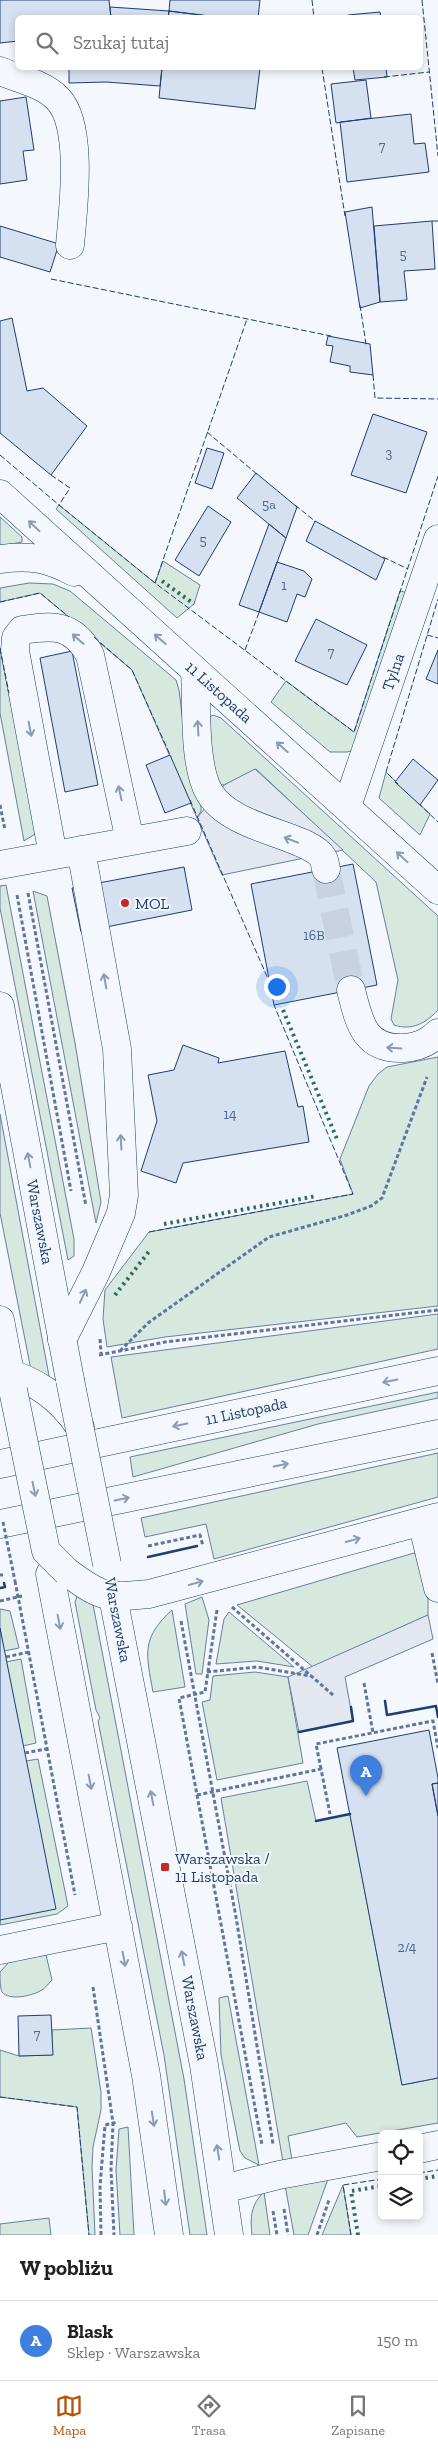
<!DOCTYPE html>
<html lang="pl">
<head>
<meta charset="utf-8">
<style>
  :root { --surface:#fff; --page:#f6f6f6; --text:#202124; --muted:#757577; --line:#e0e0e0; --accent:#b45309 }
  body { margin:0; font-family:"Zilla Slab",serif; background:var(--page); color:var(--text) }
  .controls { position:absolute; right:15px; bottom:15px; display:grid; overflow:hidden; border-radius:8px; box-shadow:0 2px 8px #0003 }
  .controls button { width:45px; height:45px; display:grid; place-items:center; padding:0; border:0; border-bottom:1px solid var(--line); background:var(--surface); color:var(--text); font:25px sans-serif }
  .you { position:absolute; left:276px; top:986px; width:18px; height:18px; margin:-12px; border:4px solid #fff; border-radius:50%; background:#1a73e8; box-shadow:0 0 0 8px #1a73e833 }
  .badge { display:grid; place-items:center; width:32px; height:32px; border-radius:50%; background:var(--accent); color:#fff; font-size:16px; font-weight:700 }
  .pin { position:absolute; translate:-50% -41px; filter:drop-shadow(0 1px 2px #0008) }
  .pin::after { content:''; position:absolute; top:26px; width:18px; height:15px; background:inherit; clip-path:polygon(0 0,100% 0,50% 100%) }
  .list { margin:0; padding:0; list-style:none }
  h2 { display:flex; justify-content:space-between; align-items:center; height:65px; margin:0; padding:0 20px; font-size:21px }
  h2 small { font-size:16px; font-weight:400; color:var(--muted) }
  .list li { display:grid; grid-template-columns:32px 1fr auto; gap:15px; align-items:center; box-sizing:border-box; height:80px; padding:0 20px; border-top:1px solid var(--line) }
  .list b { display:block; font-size:19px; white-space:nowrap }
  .list p { margin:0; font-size:16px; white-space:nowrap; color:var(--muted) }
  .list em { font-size:16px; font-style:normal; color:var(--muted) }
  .icon { flex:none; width:28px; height:28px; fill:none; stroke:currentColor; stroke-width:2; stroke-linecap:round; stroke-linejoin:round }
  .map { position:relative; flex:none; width:438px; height:2235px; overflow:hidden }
  .search { position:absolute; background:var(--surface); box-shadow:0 2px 8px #0003; left:15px; right:15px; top:15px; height:55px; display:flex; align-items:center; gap:12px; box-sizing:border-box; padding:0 18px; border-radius:8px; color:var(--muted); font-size:19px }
  .sheet { height:145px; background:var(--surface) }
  nav { display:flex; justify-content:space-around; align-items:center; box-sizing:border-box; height:70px; border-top:1px solid var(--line); background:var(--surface); font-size:14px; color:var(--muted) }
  nav a { display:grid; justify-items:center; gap:2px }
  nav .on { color:var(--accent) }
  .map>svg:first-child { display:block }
  .green { fill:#d7e8df; stroke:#687fa3 }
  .parking { fill:#e3e8f0; stroke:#687fa3 }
  .building { fill:#d5e0f0; stroke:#1d3f73 }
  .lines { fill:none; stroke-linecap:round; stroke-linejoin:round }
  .minor-tunnel { stroke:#c9d2e0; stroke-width:28; stroke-dasharray:28 14; stroke-linecap:butt }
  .minor-casing { stroke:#1d3f73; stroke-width:29 }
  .major-casing { stroke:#1d3f73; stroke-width:29 }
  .path { stroke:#5e769c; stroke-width:3; stroke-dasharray:4 2.5; stroke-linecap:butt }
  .minor { stroke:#f4f7fb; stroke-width:28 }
  .major { stroke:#f4f7fb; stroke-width:28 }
  .major-bridge-casing { stroke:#1d3f73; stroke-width:29; stroke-linecap:butt }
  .path-bridge { stroke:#5e769c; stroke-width:3; stroke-dasharray:4 2.5; stroke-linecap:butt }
  .major-bridge { stroke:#f4f7fb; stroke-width:28 }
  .hedge { stroke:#2c6c60; stroke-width:4; stroke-dasharray:2.5 4; stroke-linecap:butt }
  .fence { stroke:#1d3f73; stroke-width:1; stroke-dasharray:6 2.5; stroke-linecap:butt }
  .wall { stroke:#1d3f73; stroke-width:2.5 }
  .oneway { stroke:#889bb7 }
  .poi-dot { fill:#c62828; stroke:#f4f7fb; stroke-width:2 }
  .labels { text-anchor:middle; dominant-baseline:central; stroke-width:4; stroke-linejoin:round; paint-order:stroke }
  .number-label { font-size:14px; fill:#4b6792 }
  .street-label { font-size:16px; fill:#1d3f73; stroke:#f4f7fb }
  .poi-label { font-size:16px; fill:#1d3f73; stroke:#f4f7fb; text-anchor:start }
</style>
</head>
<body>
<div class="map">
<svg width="438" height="2235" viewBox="0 0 438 2235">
  <rect width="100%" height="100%" fill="#f4f7fb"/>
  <path class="green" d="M59,505L155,583L163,561L200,585L194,604L177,618L56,509Z
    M0,517L22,537V542L0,546Z
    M29,583L53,584L70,591L176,680L179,690L188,763L201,801V811L197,818L132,670L40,593L0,602V588Z
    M400,591L409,593L355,750L347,752H330L271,702L286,681L354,732Z
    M0,648L35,825V834L24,841L0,713Z
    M213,715L221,718L438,916V1010C426,1023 412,1031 394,1025L391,1019L398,980L376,882L256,769L224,785L217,784L214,776L208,718Z
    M386,772L430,814L420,835L379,798Z
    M6,885L74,1239V1256L68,1260L0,908V886Z
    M33,891L47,896L75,1043L101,1202L96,1223Z
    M438,1057V1306L165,1337L107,1347L103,1319L105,1290L149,1232L353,1194L340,1159L369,1086L378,1074L387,1067Z
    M0,1114L50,1381L32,1375L0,1213Z
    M438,1314V1349L122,1418L111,1357Z
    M438,1392V1398L318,1424L133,1477L130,1457Z
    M438,1453V1497L214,1559L206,1524L145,1537L141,1518Z
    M414,1553L418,1558L428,1597V1615L313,1667L237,1605Z
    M79,1592L91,1594L184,2079L207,2235H190L164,2055L98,1721L100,1718L96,1710L75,1602Z
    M202,1597L209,1620L202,1674H196L185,1604Z
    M0,1609L10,1611L19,1648L4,1651L0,1628Z
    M172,1610L185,1687L153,1692C146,1654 141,1638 172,1610Z
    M229,1612L294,1667L257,1661L216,1664L224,1619Z
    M21,1659L36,1743L23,1746L6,1662Z
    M255,1672L288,1677L303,1763L217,1780L202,1702L210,1700L213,1676Z
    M38,1759L68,1906L57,1914L0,1925L26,1761Z
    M307,1781L316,1821L350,1814L402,2085L438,2078V2123L357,2137L346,2123L288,2136L292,2160L283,2162L221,1798Z
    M46,1955L52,1980C48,1984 45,1989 40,1991C31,1996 9,2001 2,1992C0,1988 0,1978 0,1972L10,1961Z
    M228,1996L259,2165L245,2158L240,2151L221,2055L219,1998Z
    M91,2028L101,2092V2110L93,2147L92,2167L95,2235H89L77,2107L0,2097V2050L19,2056L52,2055V2030Z
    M128,2127L134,2235H120L116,2170L119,2129Z
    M329,2176L308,2235H294L285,2185Z
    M343,2185L351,2235H322Z
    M264,2192L270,2235H252C250,2216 251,2205 264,2192Z
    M49,2218L51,2235H0V2224Z"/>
  <path class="parking" d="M255,769L343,850L222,875L197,818L224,785Z
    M428,1615L433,1639L345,1677L353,1721L299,1732L288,1677Z"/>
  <path class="building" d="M0,0H109L111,18H18V41L0,43Z
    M170,0H260L258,18H225L169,11Z
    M110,7L169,11L168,18H111Z
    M169,11L225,18H168Z
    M380,12L381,18H348V15Z
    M69,68H162L160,86L106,82L69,83Z
    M162,68H260L255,109L159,98Z
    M353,68H386L387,77L355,80Z
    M366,80L371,118L336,123L331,84Z
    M26,97L34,150L23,151L27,180L0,184V101Z
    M411,114L414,144L425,143L429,172L347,182L340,122Z
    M372,207L380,302L360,308L345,212Z
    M432,221L435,269L404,271L407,300L380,302L374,226Z
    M0,226L59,244L50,272L0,257Z
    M12,318L27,391L43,388L87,426L51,475L0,433V321Z
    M328,336L370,344L373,375L350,372V366L330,362L333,346L326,345Z
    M373,414L427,432L406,493L351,475Z
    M207,448L224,453L212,489L195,483Z
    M256,473L297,507L286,538L237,498Z
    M208,506L231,522L199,576L175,560Z
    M315,521L385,559L376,580L306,541Z
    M269,524L286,538L259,612L239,605Z
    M277,562L304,571L312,579L305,597L297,594L287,622L259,612Z
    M316,619L367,645L347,685L295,661Z
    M438,650V684L426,679Z
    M72,651L98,785L65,792L40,658Z
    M170,755L191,803L165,813L146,765Z
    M413,759L438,780L420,805L395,782Z
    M353,864L377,985L274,1005L251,884Z
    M184,867L192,910L81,932L72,888Z
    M183,1045L219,1058L218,1063L285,1051L298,1107L303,1106L309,1142L183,1163L176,1183L141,1171L157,1121L148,1075L174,1070Z
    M0,1628L56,1909L0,1920Z
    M429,1730L438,1778V1783L432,1784L438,1816V2078L402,2085L337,1748Z
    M438,1783V1816L432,1784Z
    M51,2015L53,2055L19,2056L18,2016Z"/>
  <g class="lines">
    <path class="minor-tunnel" d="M326,869L351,990"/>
    <defs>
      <path id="minor" d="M0,71C19,79 44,84 58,99C84,126 73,210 70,245
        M195,670C197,702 193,764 209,792C231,831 309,834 323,858C325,861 325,866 326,869
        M347,806L438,539
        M53,855L15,651L16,638L22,630C54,625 73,624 90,655L130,841
        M0,865L187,831
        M351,990C359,1022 364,1050 404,1048C418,1047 428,1043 438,1033
        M62,1340L96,1272L121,1213L124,1195L117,1049L81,850
        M422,1522L438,1588
        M50,1574L146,2075L169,2235
        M113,1597L204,2065L229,2235
        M0,1950L118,1926
        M419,2149L438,2145
        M223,2189L279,2175L382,2156"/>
      <path id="major" d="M0,494L438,890
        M0,559C31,555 47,558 74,572
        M0,1006L70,1380
        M0,1320L13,1388
        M0,1370C36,1381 59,1396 80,1427
        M0,1464L438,1371
        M0,1524L438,1434
        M67,1572C102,1598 106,1598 149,1594L438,1517"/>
    </defs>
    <use href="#minor" class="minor-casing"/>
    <use href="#major" class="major-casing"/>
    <path class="path" d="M0,805L5,830
      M28,893L86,1206
      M17,895L71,1191
      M100,1339L101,1353
      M120,1351L148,1323L269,1237L347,1215L371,1206L382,1198L427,1077
      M99,1355L165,1342L438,1310
      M148,1546L200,1535L203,1546
      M0,1575H3
      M15,1581L75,1895
      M0,1601L22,1596
      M232,1607L333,1695
      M217,1610L205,1692L179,1698L262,2145
      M181,1621L236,1917L273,2144
      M432,1653L438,1684
      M6,1657L29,1652
      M207,1672L257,1667L311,1676
      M364,1683L373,1733
      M25,1753L46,1749
      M321,1769L316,1744L433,1721L438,1748
      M197,1795L321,1769L330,1814
      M93,1987L113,2123L111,2169L114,2235
      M284,2209L288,2235
      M273,2211L277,2235
      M101,2235L100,2186L105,2125L118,2122
      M317,2235L329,2200"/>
    <use href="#minor" class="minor"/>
    <use href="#major" class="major"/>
    <defs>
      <path id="major-bridge" d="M70,1380L107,1564
        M13,1390L46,1551L67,1572"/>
    </defs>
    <use href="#major-bridge" class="major-bridge-casing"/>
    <path class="path-bridge" d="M3,1522L15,1581"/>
    <use href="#major-bridge" class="major-bridge"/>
    <path class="hedge" d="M162,581L194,604
      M283,1010L337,1139
      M164,1224L317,1196
      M115,1295L151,1249
      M419,2179L438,2176
      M358,2235L351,2191L382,2186"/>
    <path class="fence" d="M312,0L314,18
      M422,0L438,156
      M322,68L345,216
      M384,77L429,72
      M432,221H438
      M51,279L331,336
      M360,305L366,344L363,343
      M373,375L375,398L438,399
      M207,432L258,475
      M0,455L59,505
      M51,475L70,488L59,505L155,583L354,732L438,476
      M295,505L316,522
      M383,557L408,569
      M155,583L247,319
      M0,602L40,593L69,617
      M427,635L438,638
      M94,637L132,670L171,757
      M0,648L9,693
      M245,650L260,610
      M398,784L386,772L438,599
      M190,800L269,981
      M418,803L438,822
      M149,1232L353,1194L274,1005
      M0,2097L77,2107L89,2235
      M419,2173L438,2170
      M351,2235L343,2185L382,2179"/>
    <path class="wall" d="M148,1557L197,1546
      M0,1588L5,1587L4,1583
      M385,1701L387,1715L436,1706L438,1717
      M299,1732L353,1721L351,1707
      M316,1821L350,1814"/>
  </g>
  <defs><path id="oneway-shaft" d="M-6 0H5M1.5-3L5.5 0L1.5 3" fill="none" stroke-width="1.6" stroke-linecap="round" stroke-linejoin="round" transform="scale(1.25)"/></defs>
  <g class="oneway">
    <use href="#oneway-shaft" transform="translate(34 526) rotate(-137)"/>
    <use href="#oneway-shaft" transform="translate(78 639) rotate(-139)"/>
    <use href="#oneway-shaft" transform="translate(160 639) rotate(-139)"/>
    <use href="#oneway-shaft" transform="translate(198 728) rotate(-93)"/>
    <use href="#oneway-shaft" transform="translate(30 729) rotate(79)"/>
    <use href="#oneway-shaft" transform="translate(282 747) rotate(-138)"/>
    <use href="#oneway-shaft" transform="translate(120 793) rotate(-102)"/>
    <use href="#oneway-shaft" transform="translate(291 840) rotate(-159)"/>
    <use href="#oneway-shaft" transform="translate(402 857) rotate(-137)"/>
    <use href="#oneway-shaft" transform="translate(105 981) rotate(-100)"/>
    <use href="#oneway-shaft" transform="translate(394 1048) rotate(-176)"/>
    <use href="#oneway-shaft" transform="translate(121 1142) rotate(-93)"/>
    <use href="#oneway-shaft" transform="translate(29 1160) rotate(-101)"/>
    <use href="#oneway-shaft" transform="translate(83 1296) rotate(-65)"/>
    <use href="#oneway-shaft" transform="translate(390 1381) rotate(169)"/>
    <use href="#oneway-shaft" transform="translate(180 1425) rotate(168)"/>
    <use href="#oneway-shaft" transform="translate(281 1465) rotate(-12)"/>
    <use href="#oneway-shaft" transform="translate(34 1489) rotate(78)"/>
    <use href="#oneway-shaft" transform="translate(122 1499) rotate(-12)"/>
    <use href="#oneway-shaft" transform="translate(353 1540) rotate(-15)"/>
    <use href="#oneway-shaft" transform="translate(196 1583) rotate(-15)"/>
    <use href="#oneway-shaft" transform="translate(59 1622) rotate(79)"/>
    <use href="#oneway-shaft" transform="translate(90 1782) rotate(79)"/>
    <use href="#oneway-shaft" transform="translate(152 1798) rotate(-101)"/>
    <use href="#oneway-shaft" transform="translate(183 1958) rotate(-101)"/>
    <use href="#oneway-shaft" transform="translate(124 1959) rotate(79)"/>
    <use href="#oneway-shaft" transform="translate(153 2119) rotate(81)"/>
    <use href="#oneway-shaft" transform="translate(218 2152) rotate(-99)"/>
    <use href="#oneway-shaft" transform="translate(165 2198) rotate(83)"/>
  </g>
  <g class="poi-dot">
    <circle cx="125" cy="903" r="5"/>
    <rect x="160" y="1862" width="10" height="10" rx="2.5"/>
  </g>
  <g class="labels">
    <g class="number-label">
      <text x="382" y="146">7</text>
      <text x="403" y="254">5</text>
      <text x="389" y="453">3</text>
      <text x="269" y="504">5a</text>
      <text x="203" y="540">5</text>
      <text x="284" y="585">1</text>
      <text x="331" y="652">7</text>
      <text x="314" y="935">16B</text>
      <text x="230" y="1114">14</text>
      <text x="407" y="1947">2/4</text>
      <text x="37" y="2034">7</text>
    </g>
    <g class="street-label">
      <text transform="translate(393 672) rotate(-71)">Tylna</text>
      <text transform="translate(219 692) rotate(42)">11 Listopada</text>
      <text transform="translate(40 1222) rotate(79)">Warszawska</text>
      <text transform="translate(246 1411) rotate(-12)">11 Listopada</text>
      <text transform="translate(118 1620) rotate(79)">Warszawska</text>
      <text transform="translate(195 2018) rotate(79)">Warszawska</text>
    </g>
    <g class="poi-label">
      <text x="135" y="903">MOL</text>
      <text x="175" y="1858">Warszawska /<tspan x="175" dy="18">11 Listopada</tspan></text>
    </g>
  </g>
</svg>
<div class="controls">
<button><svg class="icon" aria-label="locate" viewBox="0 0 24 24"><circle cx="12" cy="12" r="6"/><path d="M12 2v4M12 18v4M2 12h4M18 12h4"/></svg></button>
<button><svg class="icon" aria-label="layers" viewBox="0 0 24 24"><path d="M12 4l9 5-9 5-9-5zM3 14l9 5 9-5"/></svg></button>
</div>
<div class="you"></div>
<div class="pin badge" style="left:366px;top:1796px;background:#3f7fe0">A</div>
<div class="search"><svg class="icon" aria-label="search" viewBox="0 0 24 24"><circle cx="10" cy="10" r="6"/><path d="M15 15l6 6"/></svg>Szukaj tutaj</div>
</div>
<section class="sheet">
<h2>W pobliżu<small></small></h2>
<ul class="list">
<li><span class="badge" style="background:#3f7fe0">A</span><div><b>Blask</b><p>Sklep · Warszawska</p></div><em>150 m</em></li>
</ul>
</section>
<nav>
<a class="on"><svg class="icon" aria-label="map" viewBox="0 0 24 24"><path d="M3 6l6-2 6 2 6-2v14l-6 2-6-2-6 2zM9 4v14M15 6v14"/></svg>Mapa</a>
<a><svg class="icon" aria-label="directions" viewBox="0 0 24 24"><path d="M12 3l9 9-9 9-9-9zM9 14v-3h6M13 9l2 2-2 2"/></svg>Trasa</a>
<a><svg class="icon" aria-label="saved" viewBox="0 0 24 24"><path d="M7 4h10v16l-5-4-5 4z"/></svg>Zapisane</a>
</nav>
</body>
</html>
